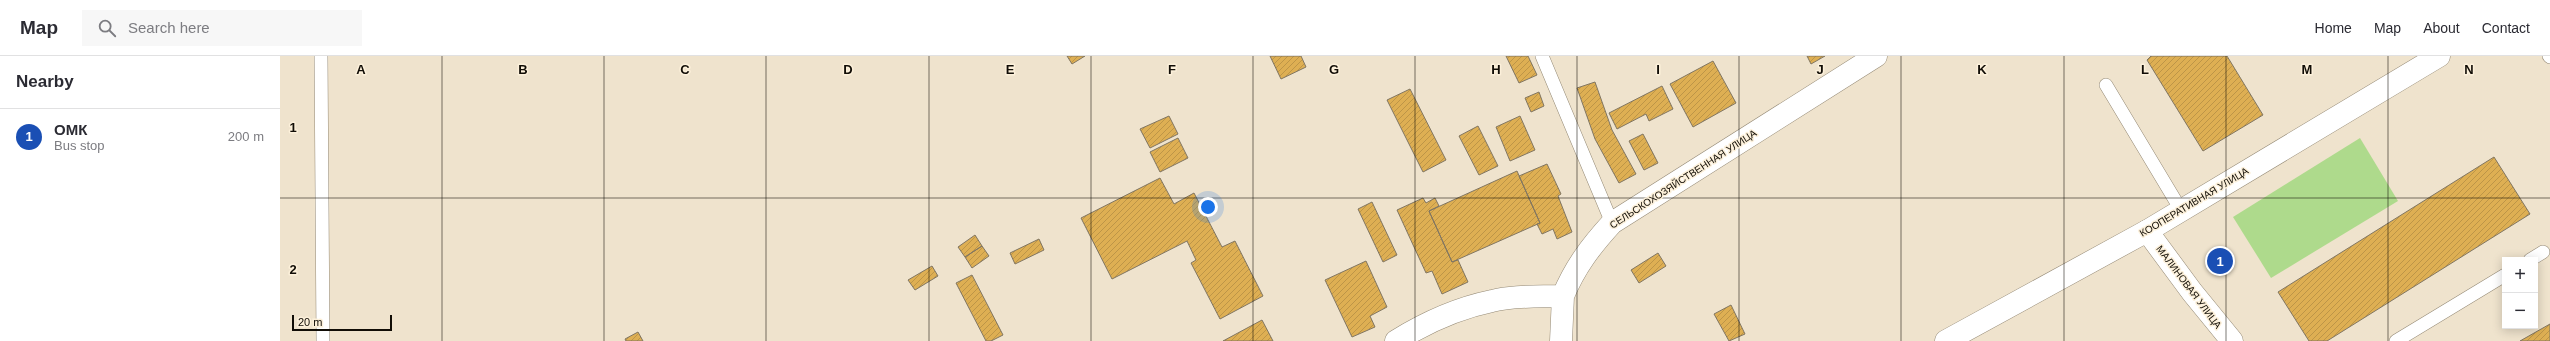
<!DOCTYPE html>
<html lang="en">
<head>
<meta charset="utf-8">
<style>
  :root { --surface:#fff; --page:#f7f7f7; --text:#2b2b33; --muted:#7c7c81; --line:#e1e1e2; --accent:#9f5a2e }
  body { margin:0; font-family:Arial,sans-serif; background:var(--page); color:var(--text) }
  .controls { position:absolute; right:12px; bottom:12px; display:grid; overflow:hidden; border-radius:0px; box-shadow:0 2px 10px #0003 }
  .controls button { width:36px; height:36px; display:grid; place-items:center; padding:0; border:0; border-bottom:1px solid var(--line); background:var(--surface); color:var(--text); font:20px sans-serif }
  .scale { position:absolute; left:12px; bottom:10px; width:100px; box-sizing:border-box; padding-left:4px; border:2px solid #110d06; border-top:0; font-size:11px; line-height:14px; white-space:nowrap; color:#110d06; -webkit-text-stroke:3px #fcf0da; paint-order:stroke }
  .you { position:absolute; left:928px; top:151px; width:14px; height:14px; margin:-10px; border:3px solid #fff; border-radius:50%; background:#1a73e8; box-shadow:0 0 0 6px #1a73e833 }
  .badge { display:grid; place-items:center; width:26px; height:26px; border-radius:50%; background:var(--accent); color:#fff; font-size:13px; font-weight:700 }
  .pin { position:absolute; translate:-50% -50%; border:2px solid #fff; box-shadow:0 1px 4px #0006 }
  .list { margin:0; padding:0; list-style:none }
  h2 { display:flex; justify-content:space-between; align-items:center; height:52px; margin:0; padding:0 16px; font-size:17px }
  h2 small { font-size:13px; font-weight:400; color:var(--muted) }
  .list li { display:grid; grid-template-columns:26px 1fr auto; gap:12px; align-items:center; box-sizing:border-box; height:56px; padding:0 16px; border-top:1px solid var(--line) }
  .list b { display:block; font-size:15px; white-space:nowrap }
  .list p { margin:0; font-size:13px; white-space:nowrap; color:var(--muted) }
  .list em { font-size:13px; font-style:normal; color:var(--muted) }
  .icon { flex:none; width:22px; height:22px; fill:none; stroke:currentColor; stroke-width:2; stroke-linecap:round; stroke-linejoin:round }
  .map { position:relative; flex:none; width:2270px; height:285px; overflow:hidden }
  header { display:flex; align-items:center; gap:24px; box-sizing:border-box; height:56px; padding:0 20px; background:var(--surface); border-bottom:1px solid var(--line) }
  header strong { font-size:19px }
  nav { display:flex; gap:22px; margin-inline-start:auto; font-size:14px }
  .search { width:280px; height:36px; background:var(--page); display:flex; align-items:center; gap:10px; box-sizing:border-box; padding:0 14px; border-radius:0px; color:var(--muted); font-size:15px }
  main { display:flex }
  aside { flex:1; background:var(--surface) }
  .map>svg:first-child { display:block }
  .pitch { fill:#aeda8c }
  .building { fill:url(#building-hatch); stroke:#817662 }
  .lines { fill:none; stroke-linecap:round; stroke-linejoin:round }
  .lane-casing { stroke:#948975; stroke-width:14 }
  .street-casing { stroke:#948975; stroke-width:23 }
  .secondary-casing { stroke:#948975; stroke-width:23 }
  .lane { stroke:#fff; stroke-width:13 }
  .street { stroke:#fff; stroke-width:22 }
  .secondary { stroke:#fff; stroke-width:22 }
  .grid { fill:none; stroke:#110d06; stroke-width:1; stroke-opacity:0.55 }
  .labels { text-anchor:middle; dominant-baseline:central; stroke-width:3; stroke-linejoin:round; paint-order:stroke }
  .street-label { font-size:10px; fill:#110d06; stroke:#fcf0da }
  .grid-label { font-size:13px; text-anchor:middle; font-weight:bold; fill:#110d06; stroke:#fcf0da; stroke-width:3; stroke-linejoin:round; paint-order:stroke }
</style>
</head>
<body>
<header>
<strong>Map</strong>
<div class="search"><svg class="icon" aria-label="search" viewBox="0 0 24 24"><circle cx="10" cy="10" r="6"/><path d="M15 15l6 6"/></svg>Search here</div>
<nav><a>Home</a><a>Map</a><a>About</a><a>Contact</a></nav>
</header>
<main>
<aside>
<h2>Nearby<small></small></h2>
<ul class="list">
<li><span class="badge" style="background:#1a4fb4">1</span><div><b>ОМК</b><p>Bus stop</p></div><em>200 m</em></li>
</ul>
</aside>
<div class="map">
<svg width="2270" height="285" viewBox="0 0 2270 285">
  <defs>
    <pattern id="building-hatch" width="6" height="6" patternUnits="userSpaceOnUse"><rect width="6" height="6" fill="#deaf53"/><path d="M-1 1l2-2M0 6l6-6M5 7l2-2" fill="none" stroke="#bd9547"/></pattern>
  </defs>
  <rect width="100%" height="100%" fill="#efe3cd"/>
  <path class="pitch" d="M2080,82L2118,145L1991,222L1953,161Z"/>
  <path class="building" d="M787,0H805L792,8Z
    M990,0H1021L1026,11L1001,23Z
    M1226,0H1248L1257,19L1239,27Z
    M1527,0H1545L1531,8Z
    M1871,0H1947L1983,59L1923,95L1867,4Z
    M1433,5L1456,47L1413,71L1390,28Z
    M1315,26L1332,74L1356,118L1339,127L1315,83L1297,32Z
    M1382,30L1393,53L1369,65L1366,58L1337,73L1329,57Z
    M1130,33L1166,104L1143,116L1107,44Z
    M1259,36L1264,50L1251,56L1245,42Z
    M889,60L898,78L870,92L860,73Z
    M1240,60L1255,94L1230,105L1216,71Z
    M1198,70L1218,110L1199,119L1179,80Z
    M1363,78L1378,107L1364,114L1349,85Z
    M898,82L908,102L880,116L870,96Z
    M2214,101L2250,158L2047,285H2029L1998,236Z
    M1267,108L1281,138L1278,140L1292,176L1277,183L1273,173L1262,178L1257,168L1260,167L1239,120Z
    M1237,115L1260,167L1172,206L1149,155Z
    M880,122L894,148L914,137L942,191L955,185L983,240L940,263L911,207L916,204L907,185L832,223L801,162Z
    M1143,142L1146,147L1155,142L1159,150L1149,155L1172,206L1178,204L1188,226L1162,238L1152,215L1146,217L1117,154Z
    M1092,146L1117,199L1103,206L1078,153Z
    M695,179L702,190L685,201L678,191Z
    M759,183L764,194L735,208L730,197Z
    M702,190L709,200L692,212L685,201Z
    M1378,197L1386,210L1359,227L1351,214Z
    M1086,205L1107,251L1090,260L1095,271L1072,281L1045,224Z
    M652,210L658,220L635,234L628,224Z
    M692,219L723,279L711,285H706L676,227Z
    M1451,249L1465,278L1449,285L1434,258Z
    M982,264L993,285H943Z
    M2270,268V285H2240Z
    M358,276L363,285H346L345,283Z"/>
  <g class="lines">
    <defs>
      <path id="lane" d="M41,0L43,285
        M1262,0L1332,167
        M2269,0L2270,1
        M1826,29L1901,154
        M2250,204L2263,196
        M2116,285L2225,219"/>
      <path id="street" d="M1867,175L2159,0
        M1116,285C1145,267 1178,252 1212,245C1234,239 1260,241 1283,240C1295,211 1311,190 1332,167L1596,0
        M1281,285L1283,240"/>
      <path id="secondary" d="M1666,285L1867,175L1912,236L1952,285"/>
    </defs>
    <use href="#lane" class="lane-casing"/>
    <use href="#street" class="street-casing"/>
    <use href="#secondary" class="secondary-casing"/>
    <use href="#lane" class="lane"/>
    <use href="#street" class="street"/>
    <use href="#secondary" class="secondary"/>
  </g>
  <path class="grid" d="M162,0V285M324,0V285M486,0V285M649,0V285M811,0V285M973,0V285M1135,0V285M1297,0V285M1459,0V285M1621,0V285M1784,0V285M1946,0V285M2108,0V285M0,142H2270"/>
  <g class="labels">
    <g class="street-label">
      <text transform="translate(1403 123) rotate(-33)">СЕЛЬСКОХОЗЯЙСТВЕННАЯ УЛИЦА</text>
      <text transform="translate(1914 146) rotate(-31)">КООПЕРАТИВНАЯ УЛИЦА</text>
      <text transform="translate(1909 231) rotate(53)">МАЛИНОВАЯ УЛИЦА</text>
    </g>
  </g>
  <g class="grid-label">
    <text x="81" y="18">A</text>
    <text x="243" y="18">B</text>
    <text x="405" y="18">C</text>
    <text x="568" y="18">D</text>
    <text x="730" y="18">E</text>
    <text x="892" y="18">F</text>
    <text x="1054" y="18">G</text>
    <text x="1216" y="18">H</text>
    <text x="1378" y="18">I</text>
    <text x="1540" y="18">J</text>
    <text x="1702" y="18">K</text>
    <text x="1865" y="18">L</text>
    <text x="2027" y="18">M</text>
    <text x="2189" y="18">N</text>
    <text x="13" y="76">1</text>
    <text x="13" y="218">2</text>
  </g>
</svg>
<div class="controls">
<button>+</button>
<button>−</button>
</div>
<div class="scale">20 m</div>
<div class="you"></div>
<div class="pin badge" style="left:1940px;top:205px;background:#1a4fb4">1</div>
</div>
</main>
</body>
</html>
